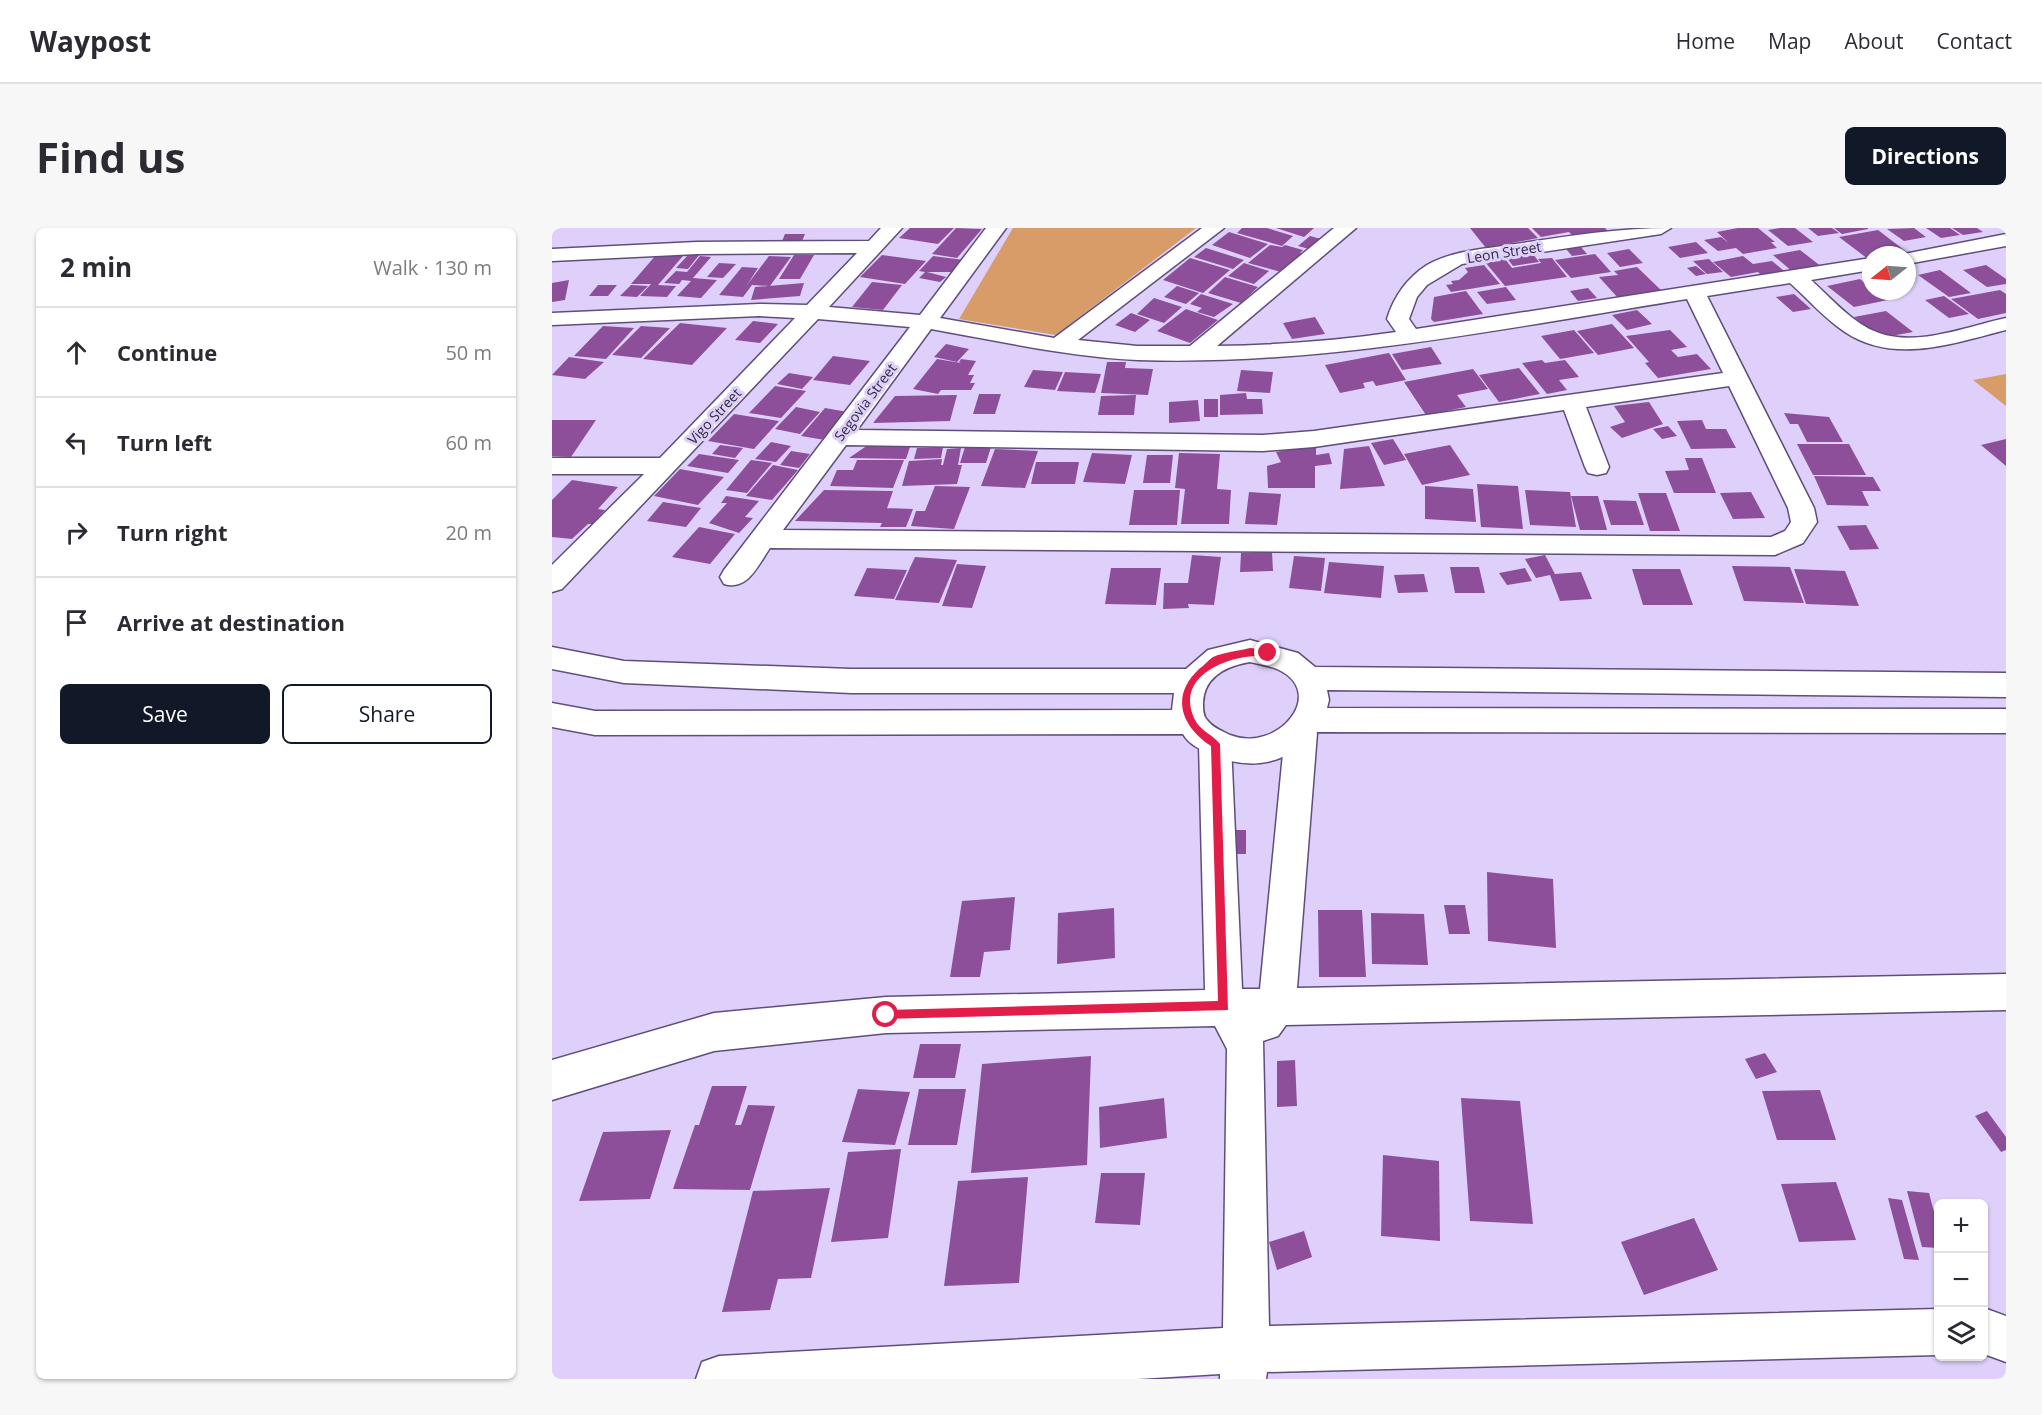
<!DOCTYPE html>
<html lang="en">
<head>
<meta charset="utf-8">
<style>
  :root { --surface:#fff; --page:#f7f7f7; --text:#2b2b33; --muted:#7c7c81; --line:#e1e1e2; --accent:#111827 }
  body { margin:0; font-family:"Open Sans",sans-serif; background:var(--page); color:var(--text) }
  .controls { position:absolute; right:18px; bottom:18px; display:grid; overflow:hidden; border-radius:9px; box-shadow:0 2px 4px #0004 }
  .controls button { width:54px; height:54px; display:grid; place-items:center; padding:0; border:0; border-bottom:2px solid var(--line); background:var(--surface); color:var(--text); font:30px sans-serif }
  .compass { position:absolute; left:1310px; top:18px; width:54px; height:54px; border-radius:50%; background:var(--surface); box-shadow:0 2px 4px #0004; rotate:253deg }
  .stop { position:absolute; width:18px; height:18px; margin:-14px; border:4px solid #e11d48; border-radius:50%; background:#fff }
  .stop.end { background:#e11d48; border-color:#fff; box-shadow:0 2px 6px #0008 }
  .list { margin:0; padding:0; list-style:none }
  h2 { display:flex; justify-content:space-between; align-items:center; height:78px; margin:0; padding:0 24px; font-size:26px }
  h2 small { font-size:20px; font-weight:400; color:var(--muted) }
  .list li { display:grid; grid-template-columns:39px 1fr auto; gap:18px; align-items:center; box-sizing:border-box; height:90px; padding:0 24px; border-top:2px solid var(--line) }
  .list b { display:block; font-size:22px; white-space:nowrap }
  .list em { font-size:20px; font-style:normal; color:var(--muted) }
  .actions { display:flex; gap:12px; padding:18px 24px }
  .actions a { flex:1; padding:14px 0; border:2px solid var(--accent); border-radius:9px; text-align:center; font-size:21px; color:var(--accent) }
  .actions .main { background:var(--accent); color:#fff }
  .icon { flex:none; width:33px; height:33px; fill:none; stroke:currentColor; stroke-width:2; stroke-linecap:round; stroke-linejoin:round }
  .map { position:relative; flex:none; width:1454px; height:1151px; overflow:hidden; border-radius:9px }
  header { display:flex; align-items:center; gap:36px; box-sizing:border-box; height:84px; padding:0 30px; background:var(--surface); border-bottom:2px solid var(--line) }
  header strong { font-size:28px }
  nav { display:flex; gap:33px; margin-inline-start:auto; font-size:21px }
  .intro { display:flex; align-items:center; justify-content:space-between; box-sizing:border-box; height:144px; padding:0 36px }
  h1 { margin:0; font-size:42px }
  .button { padding:15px 27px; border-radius:9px; background:var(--accent); color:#fff; font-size:21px; font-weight:700 }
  main { display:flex; gap:36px; padding:0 36px }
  aside { flex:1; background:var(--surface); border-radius:9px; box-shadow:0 2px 4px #0004 }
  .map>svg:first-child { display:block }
  .green { fill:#d89c69 }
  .building { fill:#8e4f9a }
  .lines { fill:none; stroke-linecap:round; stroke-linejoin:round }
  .minor-casing { stroke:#5f4e7b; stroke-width:3 }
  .tertiary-casing { stroke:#5f4e7b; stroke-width:3 }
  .minor { fill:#fff; fill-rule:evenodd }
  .tertiary { fill:#fff; fill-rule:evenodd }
  .route { fill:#e11d48 }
  .labels { text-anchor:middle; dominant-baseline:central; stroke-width:6; stroke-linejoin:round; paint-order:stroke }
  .far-street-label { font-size:14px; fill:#312a3e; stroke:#ded0fa }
</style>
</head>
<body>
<header>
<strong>Waypost</strong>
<nav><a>Home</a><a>Map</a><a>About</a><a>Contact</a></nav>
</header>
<div class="intro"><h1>Find us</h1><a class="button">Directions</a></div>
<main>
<aside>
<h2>2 min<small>Walk · 130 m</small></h2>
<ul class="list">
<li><svg class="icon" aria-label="ahead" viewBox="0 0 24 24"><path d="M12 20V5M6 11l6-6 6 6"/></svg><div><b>Continue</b></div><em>50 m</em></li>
<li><svg class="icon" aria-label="left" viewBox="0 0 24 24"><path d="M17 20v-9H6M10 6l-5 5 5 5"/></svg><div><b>Turn left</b></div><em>60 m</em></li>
<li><svg class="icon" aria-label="right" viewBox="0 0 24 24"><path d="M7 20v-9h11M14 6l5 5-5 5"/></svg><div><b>Turn right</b></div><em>20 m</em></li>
<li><svg class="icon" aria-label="arrive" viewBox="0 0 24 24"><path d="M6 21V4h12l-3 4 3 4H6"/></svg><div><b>Arrive at destination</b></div></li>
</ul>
<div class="actions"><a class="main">Save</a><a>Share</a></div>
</aside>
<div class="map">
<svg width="1454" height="1151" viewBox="0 0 1454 1151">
  <rect width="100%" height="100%" fill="#ded0fa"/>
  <path class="green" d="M461,0H644L504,107L407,91Z
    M1454,146V178L1421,152Z"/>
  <path class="building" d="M358,0H402L386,16L347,10Z
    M404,0L430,1L405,30L380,26Z
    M690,0H715L741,8L730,18L685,5Z
    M724,0H762L752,9Z
    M918,0H976L986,10L934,20Z
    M980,0H1053L1057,4L1023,10L1017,4L989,9Z
    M1186,0H1206L1223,14H1219L1225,20L1191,26L1184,20L1166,23L1152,12L1169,9L1177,15L1165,4Z
    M1228,0H1243L1261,14L1236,18L1216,2Z
    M1256,0H1280L1287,5L1266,8Z
    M1282,0H1316V1L1290,6Z
    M1362,0L1374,9L1352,13L1335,1Z
    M1374,0H1398L1408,7L1389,10Z
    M1400,0H1425L1431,4L1411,7Z
    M1326,2L1356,25L1319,27V31H1316L1287,9Z
    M677,4L716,16L698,30L660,17Z
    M233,6H253L248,18H228Z
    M758,8L773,12L761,22L746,18Z
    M1144,14L1156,25L1128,30L1116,19Z
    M718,17L730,19L733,17L751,22L748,25L750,26L729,44L696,35Z
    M1029,19L1035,26L1020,28L1014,21Z
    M654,20L692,32L681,41L642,29Z
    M1077,21L1091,35L1068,39L1055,25Z
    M1248,22L1270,39L1242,45L1221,27Z
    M137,26H148L136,41L124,40Z
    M981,26L987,34L961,38L955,30Z
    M1043,26L1059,44L1019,50L1003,32Z
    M104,27L131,28L106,57L124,58L115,69L88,68L99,56H79Z
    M242,27H262L248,51H227Z
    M330,27L374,33L353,56L308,49Z
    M148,28L159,29L141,50L165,52L149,70L125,68L139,53L130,52L127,56L112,55L124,43L135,44Z
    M217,28L239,29L218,58L200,57L191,69L167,67L190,39L206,40L195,57Z
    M381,28L412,32L401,44H375L394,49L388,54L367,50L373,44L367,43Z
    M1191,28L1201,36L1220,33L1236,46L1213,51L1206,44L1179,49L1161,34Z
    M638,30L678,42L651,65L611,52Z
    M1000,30L1015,49L953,58L933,34L953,31L960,40L989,35L986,31Z
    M1157,31L1160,34L1171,44L1155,46L1141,33Z
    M167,35L184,36L171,50L155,49Z
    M692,35L717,43L702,56L676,48Z
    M932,37L948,56L899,64L894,57L901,56L899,53L907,52L916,44L913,40Z
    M1434,37L1454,51V56L1435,59L1411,42Z
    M1144,38L1154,46L1144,48L1135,40Z
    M1085,39L1111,64L1067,71L1047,49L1066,47L1062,43Z
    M1388,42L1419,65L1397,69L1366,47Z
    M673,49L706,59L689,75L656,65Z
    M1308,51L1319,60V63H1323L1336,72L1302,79L1275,58Z
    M17,52L13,72L0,74V55Z
    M320,54L350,57L331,82L300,79Z
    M252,55L248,68L199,72L203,59Z
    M46,57H65L56,68H37Z
    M79,57L96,58L85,69L68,68Z
    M625,58L647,65L634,76L612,69Z
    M954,59L964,72L935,76L925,64Z
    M1036,60L1045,70L1026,73L1018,63Z
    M1448,62L1454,66V85L1426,91L1399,71Z
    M914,63L931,86L882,94L879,91L882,69Z
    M649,66L681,76L662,89L645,84L650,80L638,76Z
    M1242,66L1259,81L1241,84L1224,69Z
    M1392,68L1417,86L1397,90L1373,72Z
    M602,70L630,79L612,95L585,86Z
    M634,81L666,92L638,115L605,103Z
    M1085,82L1100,96L1075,102L1060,87Z
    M1334,83L1361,104L1328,110L1302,89Z
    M579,85L598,92L583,104L563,97Z
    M763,89L773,106L740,111L731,95Z
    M201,93L226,96L208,115L183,112Z
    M128,95L175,100L140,137L91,131Z
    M1060,96L1082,120L1046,127L1025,103Z
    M51,98L82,100L54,131L22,128Z
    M89,98L118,100L89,130L60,127Z
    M1022,102L1042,125L1008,131L989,108Z
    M1118,102L1135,119L1119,122L1126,129L1145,126L1159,141L1106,150L1093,135L1097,134L1074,108Z
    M394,116L417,121L405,134L382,129Z
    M879,119L890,136L850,142L840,126Z
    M837,125L854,152L824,158L821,153L811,155L813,160L788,165L773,137Z
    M281,128L318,133L298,157L261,152Z
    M17,129L52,134L33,151L0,147Z
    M385,131L409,135L407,134L409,131L424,133L416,147H422L418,155H423L419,162H389L386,166L361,161Z
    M990,132L993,135L1013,132L1027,149L1007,152L1015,162L995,166L970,135Z
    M555,134H574L573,140L601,141L596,167L549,165Z
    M967,140L988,166L947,174L927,147Z
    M921,141L936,161L905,167L914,179L874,187L852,154Z
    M481,142L511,144L503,162L472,159Z
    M689,142L721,144L718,165L685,163Z
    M513,144L549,146L543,165L505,163Z
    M237,145L261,149L250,161L225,156Z
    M223,158L254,163L229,190L197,185Z
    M694,165L695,171H710L711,186L668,187V167Z
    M427,166H449L443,186H421Z
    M405,167L398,193L321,195L343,168Z
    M584,167L582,187H546L549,168Z
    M652,171H666V189H652Z
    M646,172L648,193L617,195V174Z
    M1097,174L1111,196L1070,210L1058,199L1073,194L1062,178Z
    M244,179L268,184L248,206L223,201Z
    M273,180L296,184L273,212L249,208Z
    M1232,185L1277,189L1291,214H1255L1246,196H1238Z
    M182,186L227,193L202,221L156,213Z
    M0,192H44L19,229L0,228Z
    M1150,192L1154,201H1174L1184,220L1139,221L1125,193Z
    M1116,198L1125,208L1110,211L1101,201Z
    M841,211L854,232L832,237L819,215Z
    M1454,211V238L1429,217Z
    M219,214L239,218L224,234L203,231Z
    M359,216L354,231L297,230L316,217Z
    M1245,216H1297L1314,247H1261Z
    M168,217L191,220L183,230L160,226Z
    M898,217L918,247L870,257L852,226Z
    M758,218H764V227L777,225L780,236L763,238V260H716L715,238L729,234L724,224Z
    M817,218L833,258L788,261L792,221Z
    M391,219L389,230L362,231L365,220Z
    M413,219H439L434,235H408Z
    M409,220L406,237H410L405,256L350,258L357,233L390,231L389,237H391L395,221Z
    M443,221L486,223L473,260L429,258Z
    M239,223L258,226L247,240L228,237Z
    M540,225L580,227L573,256L531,254Z
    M627,225L668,226L665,261L679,262L677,296H629L633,261L623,260Z
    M147,226L187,232L176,245L135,238Z
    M595,227H621L618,255H591Z
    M1133,230H1150L1164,265H1122L1113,243L1137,242Z
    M199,232L220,235L195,265L174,262Z
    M305,232H352L341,260L278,258L285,242H301Z
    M484,234H527L523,256H479Z
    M221,237L246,242L220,272L194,268Z
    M128,241L172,249L146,277L102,268Z
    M1262,248L1321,249L1329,263H1310L1317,278L1275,277Z
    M20,252L66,259L46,281L53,282L40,296H36L20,311L0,309V272Z
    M925,256L966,258L971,301L929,299Z
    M383,258L418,259L402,301L359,298L364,283H373Z
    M873,258L921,261L924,294L873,291Z
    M272,262L341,263L331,292L335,280L361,281L354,299H328L330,295L243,293Z
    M582,262H628L625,297H577Z
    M973,262L1018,264L1024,299L978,297Z
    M697,264L729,266L725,297L693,296Z
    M1199,264L1213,290L1181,291L1168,265Z
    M1086,265H1114L1128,303H1098Z
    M174,268L207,273L193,289L201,290L187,305L157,295L175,275H169Z
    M1019,268H1046L1055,302H1028Z
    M1051,272L1084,273L1092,297H1059Z
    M111,274L149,280L134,299L95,293Z
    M1314,297L1327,321L1298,322L1285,298Z
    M147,299L183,306L158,336L120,329Z
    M720,324L721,343L688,344L689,325Z
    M640,327L669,329L662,377L636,376L637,380L611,381L612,355H636Z
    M993,327L1003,346L1029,344L1040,371L1008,373L998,347L984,350L973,331Z
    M742,328L773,330L769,363L737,360Z
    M363,329L405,332L387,375L343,372Z
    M777,334L832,338L829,370L772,365Z
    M405,336L434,338L420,380L390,378Z
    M1180,338L1238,339L1252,375L1192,373Z
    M898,339H927L933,365H903Z
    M315,340L355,342L342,371L302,368Z
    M559,340H609L604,377L553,376Z
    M973,340L980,353L955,357L947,345Z
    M1080,341H1128L1141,377H1091Z
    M1242,341L1293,343L1307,378L1254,376Z
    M872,346L876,364L846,365L842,347Z
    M673,602H694V626H672Z
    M935,644L1001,651L1004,720L936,713Z
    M463,669L458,722L432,724L428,749H398L410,673Z
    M892,677H913L918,706H897Z
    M562,680L563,730L505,736L506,685Z
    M766,682H810L814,749H767Z
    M819,685L872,686L876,737L820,736Z
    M368,816H409L403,850H361Z
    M1213,825L1225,844L1204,851L1193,831Z
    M539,828L535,937L419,945L430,836Z
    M743,832L745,878L725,879V833Z
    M160,858H195L183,897H189L196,877L223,878L198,962L121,961L143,897H147Z
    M306,861L358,864L343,917L290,914Z
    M367,861H414L405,917H356Z
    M1268,862L1284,912H1225L1210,863Z
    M612,870L615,910L548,920L547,879Z
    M909,870L968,873L981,996L918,993Z
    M1435,883L1454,909V922L1449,924L1423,888Z
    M119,902L98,971L27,973L51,904Z
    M349,921L336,1010L279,1014L296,924Z
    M831,927L887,933L888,1013L829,1008Z
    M549,945H593L588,997L543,995Z
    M476,949L467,1055L392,1058L406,953Z
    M1284,954L1304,1012L1247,1014L1229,956Z
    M278,960L259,1050L226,1051L218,1082L170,1084L201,963Z
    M1355,963L1377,965L1386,999V1020L1370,1019Z
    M1336,970L1350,972L1367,1032L1352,1031Z
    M1142,990L1166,1042L1092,1067L1069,1014Z
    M752,1003L760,1029L725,1042L717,1014Z"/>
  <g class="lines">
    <defs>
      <path id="minor" d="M329,0H350L277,79L368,87L434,0H454L388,90L502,110L650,0H672L526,112L585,118H638L782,0H804L665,118C725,117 784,113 844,104L835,91C842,68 855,50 875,37C902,22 934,21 964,16C1016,8 1066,0 1119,0L1109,6L910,36L875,57L865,69L857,91L864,101L1319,30V42L1259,52C1279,70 1301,96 1327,105C1366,119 1416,98 1454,90V102C1402,115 1342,137 1293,104C1273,91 1256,71 1238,55L1155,68L1262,280L1265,294L1251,315L1223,327L218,320C206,337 196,363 172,356L168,349L172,342L358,99L266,91L10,361L0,364V337L92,246H0V230H108L243,90L207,88L0,97V85L207,76L255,77L305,25L145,26L0,33V21L145,14L317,13ZM1135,71L1171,145L762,203L711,207L305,202L379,101C447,113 517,129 586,132C771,138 953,100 1135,71ZM1177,158L1236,280L1239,294L1233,303L1219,309L231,302L294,217L711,223L762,219L1012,182L1033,239L1036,245L1045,247L1054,245L1057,239L1034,179Z
        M1454,6V18L1355,36V27H1347Z
        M749,493L760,496L765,505L745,760L1454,746V782L734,797L726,808L711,813L717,1098L1386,1081V1127L715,1144L714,1151H668V1146L586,1151H144L150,1134L167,1128L671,1100L675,821L663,798L334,805L162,823L0,872V832L162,785L334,769L653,762L647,516L652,507L663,503L674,507L679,516L690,761H708L733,505L738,496Z
        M1432,1080L1454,1088V1134L1432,1126Z"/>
      <path id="tertiary" d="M698,412L746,425L763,439L1454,445V469L775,462L777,472L775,480L1454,481V505L764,504C737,535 700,544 662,527C650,522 638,518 631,506L43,507L0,499V475L43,483L620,482L622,465H299L72,455L0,441V419L72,433L299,441H634L656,422ZM698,434C707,436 717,438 725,441C777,464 726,526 678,507C670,503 661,500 655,492C651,488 651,481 651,475C652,448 675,438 698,434Z"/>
    </defs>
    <use href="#minor" class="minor-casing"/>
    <use href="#tertiary" class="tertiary-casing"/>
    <use href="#minor" class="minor"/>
    <use href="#tertiary" class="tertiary"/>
  </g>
  <path class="route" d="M698,420L716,422L720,425L716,428C682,425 622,445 642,490C648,503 660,506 668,516L676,782L330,791V783L334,782L666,773L659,518C629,498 618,468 647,441C652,438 656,432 661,429C672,424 687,423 698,420Z"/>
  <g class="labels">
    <g class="far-street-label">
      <text transform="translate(952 24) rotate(-9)">Leon Street</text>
      <text transform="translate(313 174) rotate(-53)">Segovia Street</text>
      <text transform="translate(162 188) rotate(-47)">Vigo Street</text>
    </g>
  </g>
</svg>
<div class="controls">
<button>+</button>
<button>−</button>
<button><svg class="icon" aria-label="layers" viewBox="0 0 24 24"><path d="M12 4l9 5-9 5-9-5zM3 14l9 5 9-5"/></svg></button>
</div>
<svg class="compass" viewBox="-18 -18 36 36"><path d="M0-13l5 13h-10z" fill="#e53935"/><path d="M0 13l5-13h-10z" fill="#7c7c81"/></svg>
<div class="stop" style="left:334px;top:787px"></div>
<div class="stop end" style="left:716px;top:425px"></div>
</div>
</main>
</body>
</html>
